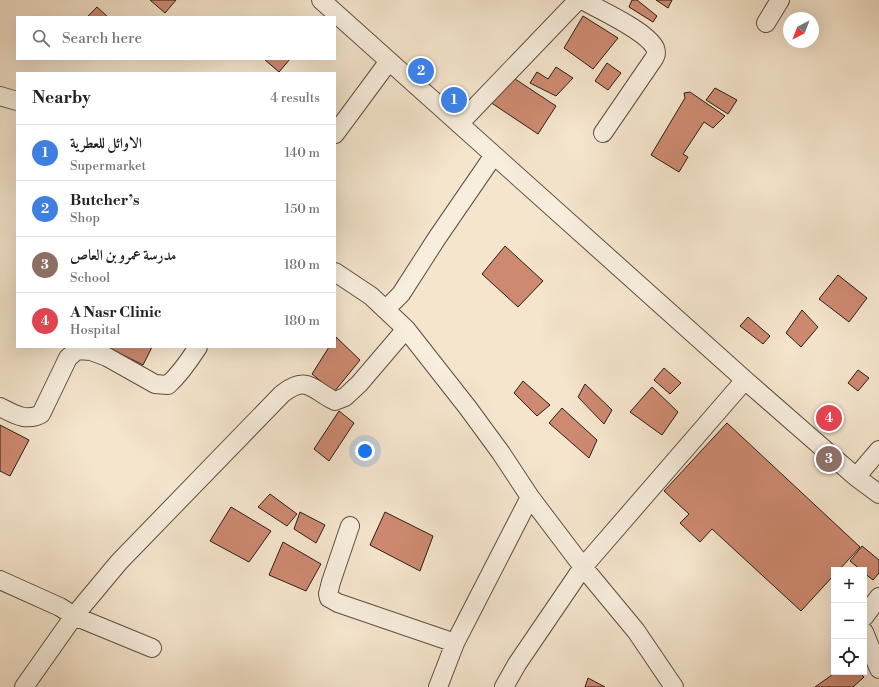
<!DOCTYPE html>
<html lang="en">
<head>
<meta charset="utf-8">
<style>
  :root { --surface:#fff; --page:#f6f6f6; --text:#222; --muted:#767676; --line:#e0e0e0; --accent:#8f2418 }
  body { margin:0; font-family:"Libre Bodoni",Amiri,serif; background:var(--page); color:var(--text) }
  .controls { position:absolute; right:12px; bottom:12px; display:grid; overflow:hidden; border-radius:0px; box-shadow:0 4px 16px #0002 }
  .controls button { width:36px; height:36px; display:grid; place-items:center; padding:0; border:0; border-bottom:1px solid var(--line); background:var(--surface); color:var(--text); font:20px sans-serif }
  .compass { position:absolute; left:783px; top:12px; width:36px; height:36px; border-radius:50%; background:var(--surface); box-shadow:0 4px 16px #0002; rotate:222deg }
  .you { position:absolute; left:365px; top:451px; width:14px; height:14px; margin:-10px; border:3px solid #fff; border-radius:50%; background:#1a73e8; box-shadow:0 0 0 6px #1a73e833 }
  .badge { display:grid; place-items:center; width:26px; height:26px; border-radius:50%; background:var(--accent); color:#fff; font-size:13px; font-weight:700 }
  .pin { position:absolute; translate:-50% -50%; border:2px solid #fff; box-shadow:0 1px 4px #0006 }
  .list { margin:0; padding:0; list-style:none }
  h2 { display:flex; justify-content:space-between; align-items:center; height:52px; margin:0; padding:0 16px; font-size:17px }
  h2 small { font-size:13px; font-weight:400; color:var(--muted) }
  .list li { display:grid; grid-template-columns:26px 1fr auto; gap:12px; align-items:center; box-sizing:border-box; height:56px; padding:0 16px; border-top:1px solid var(--line) }
  .list b { display:block; font-size:15px; white-space:nowrap }
  .list p { margin:0; font-size:13px; white-space:nowrap; color:var(--muted) }
  .list em { font-size:13px; font-style:normal; color:var(--muted) }
  .icon { flex:none; width:22px; height:22px; fill:none; stroke:currentColor; stroke-width:2; stroke-linecap:round; stroke-linejoin:round }
  .map { position:relative; flex:none; width:879px; height:687px; overflow:hidden }
  .search { position:absolute; background:var(--surface); box-shadow:0 4px 16px #0002; left:16px; top:16px; width:320px; height:44px; display:flex; align-items:center; gap:10px; box-sizing:border-box; padding:0 14px; border-radius:0px; color:var(--muted); font-size:15px }
  .panel { position:absolute; background:var(--surface); box-shadow:0 4px 16px #0002; left:16px; top:72px; width:320px; height:276px; border-radius:0px }
  .map>svg:first-child { display:block }
  .building { fill:#ce8a71; stroke:#2b1d13 }
  .lines { fill:none; stroke-linecap:round; stroke-linejoin:round }
  .minor-casing { stroke:#5e4f42; stroke-width:20 }
  .minor { stroke:#f8eede; stroke-width:18 }
</style>
</head>
<body>
<div class="map">
<svg width="879" height="687" viewBox="0 0 879 687">
  <rect width="100%" height="100%" fill="#f5e5cd"/>
  <filter id="stains"><feTurbulence type="fractalNoise" baseFrequency=".005" numOctaves="4"/><feColorMatrix values="0 0 0 0 .2 0 0 0 0 .09 0 0 0 0 .02 0 0 0 .5 -.17"/></filter>
  <radialGradient id="worn" r=".72"><stop offset=".6" stop-color="#630" stop-opacity="0"/><stop offset="1" stop-color="#630" stop-opacity=".3"/></radialGradient>
  <path class="building" d="M150,0H176L165,13Z
    M632,0H637L657,16L653,22L629,7Z
    M656,0H672L668,8Z
    M97,7L108,17H87Z
    M583,16L618,38L593,69L564,48Z
    M264,59H290L279,72Z
    M607,63L621,73L608,90L595,81Z
    M556,67L573,78L556,96L530,83L537,72L548,79Z
    M512,77L556,106L538,134L490,102Z
    M715,88L737,100L728,114L706,100Z
    M690,92L725,116L713,128L704,122L683,154L688,157L679,172L651,155L685,98L684,93Z
    M505,246L543,281L518,307L482,274Z
    M838,275L867,298L849,322L819,299Z
    M802,310L818,327L801,347L786,333Z
    M748,317L770,336L763,344L740,326Z
    M336,337L360,360L334,392L312,374L329,347H335Z
    M107,347H152L143,365Z
    M664,368L681,383L670,394L654,380Z
    M858,370L869,378L858,391L848,383Z
    M523,381L550,405L537,416L514,393Z
    M585,384L612,410L604,424L578,397Z
    M652,387L678,412L662,435L630,412Z
    M562,408L597,440L589,458L549,423Z
    M339,411L354,423L329,461L314,449Z
    M727,423L860,547L839,570H834V575L801,611L712,529L700,542L680,523L689,514L664,491Z
    M0,425L29,440L10,476L0,471Z
    M270,494L297,514L287,526L258,507Z
    M231,507L271,531L249,562L210,541Z
    M300,512L325,525L316,543L294,529Z
    M385,512L433,536L420,571L370,545Z
    M283,542L321,564L306,591L269,575Z
    M862,546L879,560V573L873,580L864,573V570H861L850,561Z
    M836,672H859L864,677L853,687H815Z
    M588,678L605,687H585Z"/>
  <g class="lines">
    <defs>
      <path id="minor" d="M321,0L745,380L856,477L879,494
        M582,0C600,10 647,31 655,48C657,53 656,56 653,60L603,133
        M766,23L780,0
        M0,96L17,101
        M459,124L578,0
        M335,134L389,61
        M335,272L371,296L406,329L468,408L501,453L530,497L583,567L636,631L674,687
        M386,309L401,294L437,238L494,155
        M0,407C14,414 26,422 41,414L68,358L77,350L91,351L107,357L155,384L168,385C180,374 189,361 198,347
        M856,477L879,450
        M350,526L331,582L328,594L329,598L338,603L455,643
        M0,580L60,607L74,616L152,648
        M864,617L879,597
        M864,632L879,669
        M24,687L74,616L119,562L282,394C307,374 312,390 335,401L345,397L359,384L406,329
        M438,687L455,643L530,497
        M504,687L517,664L583,567L745,380"/>
    </defs>
    <use href="#minor" class="minor-casing"/>
    <use href="#minor" class="minor"/>
  </g>
  <rect width="100%" height="100%" filter="url(#stains)"/>
  <rect width="100%" height="100%" fill="url(#worn)"/>
</svg>
<div class="controls">
<button>+</button>
<button>−</button>
<button><svg class="icon" aria-label="locate" viewBox="0 0 24 24"><circle cx="12" cy="12" r="6"/><path d="M12 2v4M12 18v4M2 12h4M18 12h4"/></svg></button>
</div>
<svg class="compass" viewBox="-18 -18 36 36"><path d="M0-13l5 13h-10z" fill="#e53935"/><path d="M0 13l5-13h-10z" fill="#767676"/></svg>
<div class="you"></div>
<div class="pin badge" style="left:454px;top:100px;background:#3f7fe0">1</div>
<div class="pin badge" style="left:421px;top:71px;background:#3f7fe0">2</div>
<div class="pin badge" style="left:829px;top:459px;background:#8d6e63">3</div>
<div class="pin badge" style="left:829px;top:418px;background:#e0444e">4</div>
<div class="search"><svg class="icon" aria-label="search" viewBox="0 0 24 24"><circle cx="10" cy="10" r="6"/><path d="M15 15l6 6"/></svg>Search here</div>
<section class="panel">
<h2>Nearby<small>4 results</small></h2>
<ul class="list">
<li><span class="badge" style="background:#3f7fe0">1</span><div><b>الاوائل للعطرية</b><p>Supermarket</p></div><em>140 m</em></li>
<li><span class="badge" style="background:#3f7fe0">2</span><div><b>Butcher’s</b><p>Shop</p></div><em>150 m</em></li>
<li><span class="badge" style="background:#8d6e63">3</span><div><b>مدرسة عمرو بن العاص</b><p>School</p></div><em>180 m</em></li>
<li><span class="badge" style="background:#e0444e">4</span><div><b>A Nasr Clinic</b><p>Hospital</p></div><em>180 m</em></li>
</ul>
</section>
</div>
</body>
</html>
